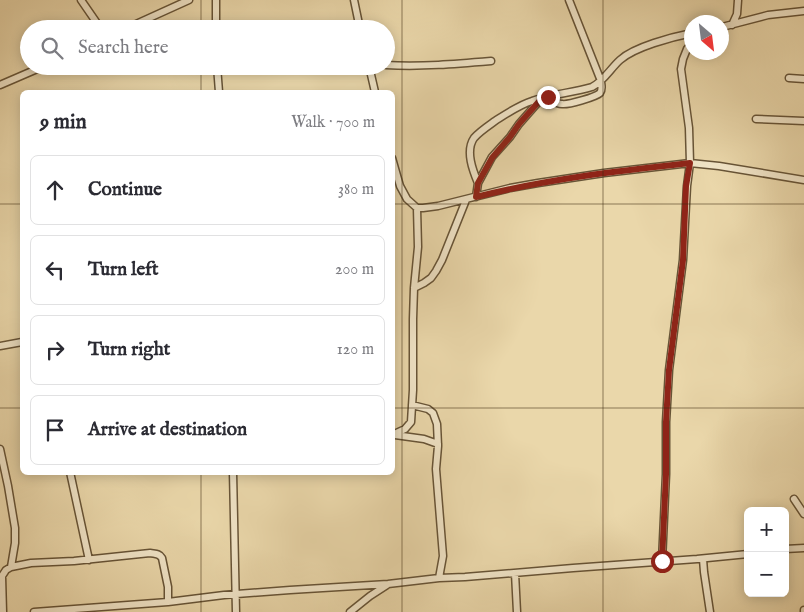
<!DOCTYPE html>
<html lang="en">
<head>
<meta charset="utf-8">
<style>
  :root { --surface:#fff; --page:#f7f7f7; --text:#2b2b33; --muted:#7c7c81; --line:#e1e1e2 }
  body { margin:0; font-family:"IM FELL English",serif; background:var(--page); color:var(--text) }
  .controls { position:absolute; right:15px; bottom:15px; display:grid; overflow:hidden; border-radius:8px; box-shadow:0 2px 12px #0003 }
  .controls button { width:45px; height:45px; display:grid; place-items:center; padding:0; border:0; border-bottom:1px solid var(--line); background:var(--surface); color:var(--text); font:25px sans-serif }
  .compass { position:absolute; left:684px; top:15px; width:45px; height:45px; border-radius:50%; background:var(--surface); box-shadow:0 2px 12px #0003; rotate:152deg }
  .stop { position:absolute; width:15px; height:15px; margin:-11px; border:4px solid #8f2418; border-radius:50%; background:#fff }
  .stop.end { background:#8f2418; border-color:#fff; box-shadow:0 1px 5px #0008 }
  .list { margin:0; padding:0; list-style:none }
  h2 { display:flex; justify-content:space-between; align-items:center; height:65px; margin:0; padding:0 20px; font-size:21px }
  h2 small { font-size:16px; font-weight:400; color:var(--muted) }
  .list li { display:grid; grid-template-columns:32px 1fr auto; gap:15px; align-items:center; box-sizing:border-box; height:70px; margin:0 10px 10px; padding:0 10px; border:1px solid var(--line); border-radius:8px }
  .list b { display:block; font-size:19px; white-space:nowrap }
  .list em { font-size:16px; font-style:normal; color:var(--muted) }
  .icon { flex:none; width:28px; height:28px; fill:none; stroke:currentColor; stroke-width:2; stroke-linecap:round; stroke-linejoin:round }
  .map { position:relative; flex:none; width:804px; height:612px; overflow:hidden }
  .search { position:absolute; background:var(--surface); box-shadow:0 2px 12px #0003; left:20px; top:20px; width:375px; height:55px; display:flex; align-items:center; gap:12px; box-sizing:border-box; padding:0 18px; border-radius:28px; color:var(--muted); font-size:19px }
  .panel { position:absolute; background:var(--surface); box-shadow:0 2px 12px #0003; left:20px; top:90px; width:375px; height:385px; border-radius:8px }
  .map>svg:first-child { display:block }
  .lines { fill:none; stroke-linecap:round; stroke-linejoin:round }
  .street-casing { stroke:#675437; stroke-width:9 }
  .street { stroke:#f1e5c8; stroke-width:6 }
  .route { stroke:#8f2418; stroke-width:6 }
  .grid { fill:none; stroke:#3b2911; stroke-width:1; stroke-opacity:0.55 }
</style>
</head>
<body>
<div class="map">
<svg width="804" height="612" viewBox="0 0 804 612">
  <rect width="100%" height="100%" fill="#ead7aa"/>
  <filter id="stains"><feTurbulence type="fractalNoise" baseFrequency=".004" numOctaves="4"/><feColorMatrix values="0 0 0 0 .2 0 0 0 0 .09 0 0 0 0 .02 0 0 0 .5 -.17"/></filter>
  <radialGradient id="worn" r=".72"><stop offset=".6" stop-color="#630" stop-opacity="0"/><stop offset="1" stop-color="#630" stop-opacity=".3"/></radialGradient>
  <g class="lines">
    <defs>
      <path id="street" d="M81,0L101,29
        M354,0L360,29
        M732,25L737,14L738,0
        M722,27L768,15L804,11
        M125,29L189,0
        M216,29V0
        M386,65C421,67 456,64 491,61
        M217,66L219,92
        M369,66L375,92
        M789,78L804,79
        M0,85L44,66
        M547,97C552,100 556,104 562,104C568,105 596,97 600,93C603,89 601,85 601,81L569,0
        M756,119L804,121
        M392,158L400,186L407,199L417,208H423L438,206L510,188L538,183L604,173L690,163L719,166L804,180
        M478,183C473,171 465,151 474,138C479,132 488,126 495,121C506,114 519,105 532,101C551,94 572,93 592,87C604,81 610,69 620,60C634,47 672,37 692,33
        M476,197L478,183L492,157L510,137L519,124L541,99
        M414,288L424,283L431,278L436,271L442,260L466,200
        M0,346L22,342
        M412,405L428,409L433,413L437,424L438,446L436,469L443,556L439,578
        M392,435L405,429L411,422L413,390V319L414,288L418,247L417,208
        M395,435L424,439L438,444
        M0,449L8,486L15,528V543L11,567
        M70,472L89,560
        M233,472L236,612
        M794,499L804,514
        M785,549L804,548
        M703,559L704,572L710,612
        M662,561L666,474V422L669,370L683,260L687,186L690,163L689,128L681,69L683,59L687,49L692,43
        M515,573L517,612
        M3,612L2,576L6,570L11,567L31,563L74,561L150,553C155,554 159,553 162,558L168,587V602
        M34,612L168,602L224,595L290,590L388,584L439,578L465,577L573,568L697,559L748,554
        M350,612L370,596L387,585
        M804,612V610"/>
    </defs>
    <use href="#street" class="street-casing"/>
    <use href="#street" class="street"/>
  </g>
  <g class="lines">
    <path class="route" d="M548,97L542,98L519,124L510,137L492,158L478,183L476,197C547,179 617,171 690,163L686,186L683,260L669,370L666,422V474L662,561"/>
  </g>
  <path class="grid" d="M201,0V29M402,0V612M603,0V612M201,66V92M0,204H22M392,204H804M0,408H22M392,408H804M201,472V612"/>
  <rect width="100%" height="100%" filter="url(#stains)"/>
  <rect width="100%" height="100%" fill="url(#worn)"/>
</svg>
<div class="controls">
<button>+</button>
<button>−</button>
</div>
<svg class="compass" viewBox="-18 -18 36 36"><path d="M0-13l5 13h-10z" fill="#e53935"/><path d="M0 13l5-13h-10z" fill="#7c7c81"/></svg>
<div class="stop" style="left:662px;top:561px"></div>
<div class="stop end" style="left:548px;top:97px"></div>
<div class="search"><svg class="icon" aria-label="search" viewBox="0 0 24 24"><circle cx="10" cy="10" r="6"/><path d="M15 15l6 6"/></svg>Search here</div>
<section class="panel">
<h2>9 min<small>Walk · 700 m</small></h2>
<ul class="list">
<li><svg class="icon" aria-label="ahead" viewBox="0 0 24 24"><path d="M12 20V5M6 11l6-6 6 6"/></svg><div><b>Continue</b></div><em>380 m</em></li>
<li><svg class="icon" aria-label="left" viewBox="0 0 24 24"><path d="M17 20v-9H6M10 6l-5 5 5 5"/></svg><div><b>Turn left</b></div><em>200 m</em></li>
<li><svg class="icon" aria-label="right" viewBox="0 0 24 24"><path d="M7 20v-9h11M14 6l5 5-5 5"/></svg><div><b>Turn right</b></div><em>120 m</em></li>
<li><svg class="icon" aria-label="arrive" viewBox="0 0 24 24"><path d="M6 21V4h12l-3 4 3 4H6"/></svg><div><b>Arrive at destination</b></div></li>
</ul>
</section>
</div>
</body>
</html>
